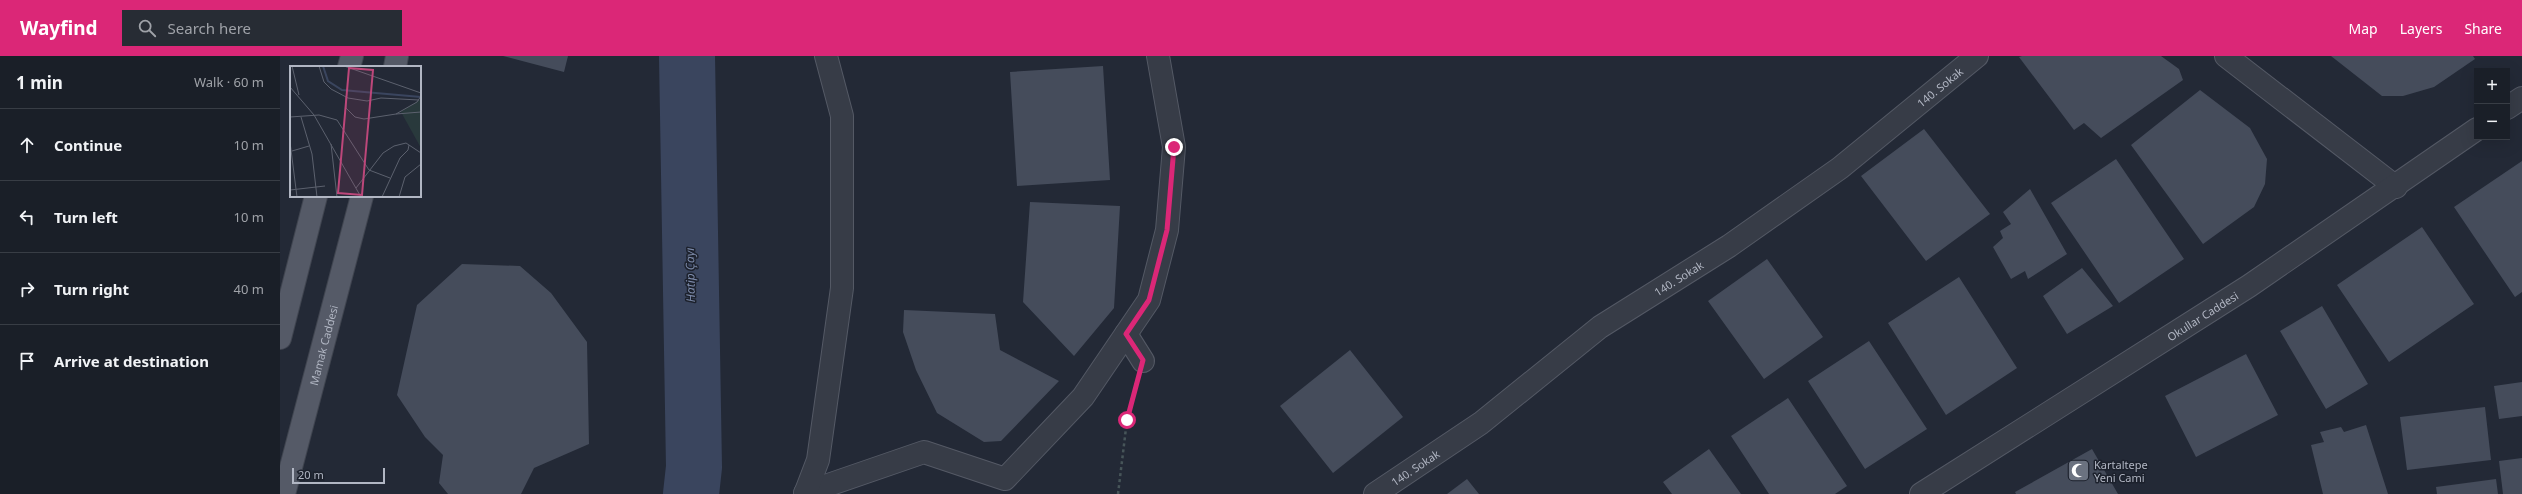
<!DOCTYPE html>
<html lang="en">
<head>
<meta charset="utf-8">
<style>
  :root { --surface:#1a1f28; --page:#272c34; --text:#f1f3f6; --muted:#9fa2a8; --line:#383d45; --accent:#db2777 }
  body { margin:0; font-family:"Noto Sans",sans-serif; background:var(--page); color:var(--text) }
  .controls { position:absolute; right:12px; top:12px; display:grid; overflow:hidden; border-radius:0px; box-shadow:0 4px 16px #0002 }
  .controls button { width:36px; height:36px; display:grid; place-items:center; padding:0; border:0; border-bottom:1px solid var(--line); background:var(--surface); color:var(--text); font:20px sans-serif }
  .scale { position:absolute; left:12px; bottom:10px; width:93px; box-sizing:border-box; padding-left:4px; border:2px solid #b1b6c3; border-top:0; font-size:11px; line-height:14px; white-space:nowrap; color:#b1b6c3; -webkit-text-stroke:3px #1c212c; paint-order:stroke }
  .stop { position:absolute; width:12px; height:12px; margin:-9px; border:3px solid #db2777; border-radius:50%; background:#fff }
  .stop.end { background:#db2777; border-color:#fff; box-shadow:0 1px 4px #0008 }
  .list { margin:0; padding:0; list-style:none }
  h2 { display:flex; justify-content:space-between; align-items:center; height:52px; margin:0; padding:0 16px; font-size:17px }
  h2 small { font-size:13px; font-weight:400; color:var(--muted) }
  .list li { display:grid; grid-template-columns:26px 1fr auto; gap:12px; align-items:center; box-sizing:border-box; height:72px; padding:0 16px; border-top:1px solid var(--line) }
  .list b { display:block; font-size:15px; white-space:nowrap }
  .list em { font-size:13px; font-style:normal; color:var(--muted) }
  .icon { flex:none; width:22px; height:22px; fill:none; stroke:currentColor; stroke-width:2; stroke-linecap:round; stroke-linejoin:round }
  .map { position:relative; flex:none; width:2242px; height:438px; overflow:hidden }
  header { display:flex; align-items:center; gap:24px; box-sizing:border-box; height:56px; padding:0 20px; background:var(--accent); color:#fff }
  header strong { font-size:19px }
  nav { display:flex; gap:22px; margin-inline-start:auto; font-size:14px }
  .search { width:280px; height:36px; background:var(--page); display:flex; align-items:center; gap:10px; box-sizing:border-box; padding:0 14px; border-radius:0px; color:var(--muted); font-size:15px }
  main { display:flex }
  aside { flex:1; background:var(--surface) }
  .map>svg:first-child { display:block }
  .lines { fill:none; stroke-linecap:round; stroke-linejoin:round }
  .river { stroke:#3a455e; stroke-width:56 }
  .building { fill:#454c5b }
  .minor-casing { stroke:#545965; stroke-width:24 }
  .major-casing { stroke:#404550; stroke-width:24 }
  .path { stroke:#475559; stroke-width:2.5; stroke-dasharray:3 3; stroke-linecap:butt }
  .minor { stroke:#373c47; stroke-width:22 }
  .major { stroke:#555a67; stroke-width:22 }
  .route { stroke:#db2777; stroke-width:5 }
  .labels { text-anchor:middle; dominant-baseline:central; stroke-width:3; stroke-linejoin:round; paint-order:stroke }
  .street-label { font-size:11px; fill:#b1b6c3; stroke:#1c212c }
  .poi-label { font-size:11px; fill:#b1b6c3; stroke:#1c212c; text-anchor:start }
  .water-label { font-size:12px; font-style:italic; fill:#7c8aa9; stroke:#1c212c }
  .inset-river { fill:none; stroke:#3a455e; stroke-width:2 }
  .inset-road { fill:none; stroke:#5c616e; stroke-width:1 }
  .view { fill:#bd477a; fill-opacity:0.15; stroke:#bd477a; stroke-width:2 }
  .inset-edge { fill:none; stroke:#b1b6c3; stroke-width:2 }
</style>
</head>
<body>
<header>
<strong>Wayfind</strong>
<div class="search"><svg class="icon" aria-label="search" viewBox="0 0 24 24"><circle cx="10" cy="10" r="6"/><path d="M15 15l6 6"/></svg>Search here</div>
<nav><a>Map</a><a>Layers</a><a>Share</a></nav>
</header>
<main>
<aside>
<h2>1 min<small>Walk · 60 m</small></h2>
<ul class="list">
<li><svg class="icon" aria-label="ahead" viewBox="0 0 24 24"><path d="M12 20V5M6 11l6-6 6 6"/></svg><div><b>Continue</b></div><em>10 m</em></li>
<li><svg class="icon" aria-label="left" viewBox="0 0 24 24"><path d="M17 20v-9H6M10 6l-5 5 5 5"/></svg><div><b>Turn left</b></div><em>10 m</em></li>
<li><svg class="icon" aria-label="right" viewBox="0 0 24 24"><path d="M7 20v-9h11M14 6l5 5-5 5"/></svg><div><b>Turn right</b></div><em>40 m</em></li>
<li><svg class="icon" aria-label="arrive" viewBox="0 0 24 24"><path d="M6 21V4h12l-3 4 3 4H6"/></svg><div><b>Arrive at destination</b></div></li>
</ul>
</aside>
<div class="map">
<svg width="2242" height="438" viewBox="0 0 2242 438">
  <rect width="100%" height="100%" fill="#232936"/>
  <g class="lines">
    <path class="river" d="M407,0L414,411L411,438"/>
  </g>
  <path class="building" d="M223,0H288L284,16Z
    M1742,0H1881L1899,13L1903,24L1821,82L1804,67L1794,74L1739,1Z
    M2051,0H2193L2195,3L2154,31L2123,40H2102Z
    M823,10L830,124L737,130L730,16Z
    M1920,34L1970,72L1987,103L1985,128L1974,151L1923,188L1851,89Z
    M1644,73L1710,158L1646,205L1581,120Z
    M1836,103L1904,203L1839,247L1771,147Z
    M2242,105V236L2235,241L2174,151Z
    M1750,133L1787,198L1748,223L1745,215L1731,223L1713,191L1723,182L1720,175L1731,168L1723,156Z
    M750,146L840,150L834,252L794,300L743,246Z
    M2142,171L2194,248L2109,306L2057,229Z
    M1487,203L1543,281L1484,323L1428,245Z
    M182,208L240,210L271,237L307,286L309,388L254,412L241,438H168L159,427L163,399L145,381L117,339L137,249Z
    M1802,212L1833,250L1787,278L1763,240Z
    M1679,221L1737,312L1666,359L1608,267Z
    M2042,250L2088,328L2046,353L2000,275Z
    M624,254L715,258L720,294L779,325L721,385L704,386L657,357L636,314L623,276Z
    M1589,285L1647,373L1585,413L1528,325Z
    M1070,294L1123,361L1053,417L1000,350Z
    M1966,298L1998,359L1916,401L1885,340Z
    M2242,326V360L2219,363L2214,330Z
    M1508,342L1567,430L1555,438H1489L1451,380Z
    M2205,351L2211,404L2127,414L2120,361Z
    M2086,369L2108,438H2043L2031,389L2044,386L2040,376L2061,371L2064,376Z
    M1429,393L1461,438H1392L1383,426Z
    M1812,393L1838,438H1736L1735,436Z
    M2242,402V438H2223L2219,405Z
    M1187,423L1199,438H1167Z
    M2216,423L2218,438H2157L2156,431Z"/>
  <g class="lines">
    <defs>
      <g id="minor">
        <path d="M1946,0L2116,131"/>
        <path d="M2227,52L2242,42"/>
        <path d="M846,278L863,305"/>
        <path d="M525,437L644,396L725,423L803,341L869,244L887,174L894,91L878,0"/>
        <path d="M525,438L538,404L562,232V60L546,0"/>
        <path id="s1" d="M1095,438L1201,367L1320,271L1449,190L1560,112L1697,0"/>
        <path id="s2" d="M1641,438L1969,230L2197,73"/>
      </g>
      <g id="major">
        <path d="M69,11L72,0"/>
        <path d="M115,11L117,0"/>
        <path d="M0,282L36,140"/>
        <path id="s3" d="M4,438L82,140"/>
      </g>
    </defs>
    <use href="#minor" class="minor-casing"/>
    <use href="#major" class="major-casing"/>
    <path class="path" d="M838,438L847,364L856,330"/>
    <use href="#minor" class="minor"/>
    <use href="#major" class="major"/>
  </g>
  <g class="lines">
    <path class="route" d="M847,364L863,304L846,278L869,244L887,174L894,91"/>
  </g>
  <defs>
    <symbol id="mosque-square" viewBox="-11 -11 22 22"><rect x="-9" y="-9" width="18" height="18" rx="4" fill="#6b7280" stroke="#1c212c"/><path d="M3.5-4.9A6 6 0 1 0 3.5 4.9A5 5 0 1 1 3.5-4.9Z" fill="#fff"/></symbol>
  </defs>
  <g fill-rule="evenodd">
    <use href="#mosque-square" x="1786" y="402" width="25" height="25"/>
  </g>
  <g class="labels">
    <g class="street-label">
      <text stroke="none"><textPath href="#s1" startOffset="697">140. Sokak</textPath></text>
      <text stroke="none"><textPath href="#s1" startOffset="373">140. Sokak</textPath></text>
      <text stroke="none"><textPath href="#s2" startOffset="333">Okullar Caddesi</textPath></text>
      <text stroke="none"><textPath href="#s3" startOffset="154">Mamak Caddesi</textPath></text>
      <text stroke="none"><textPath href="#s1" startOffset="48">140. Sokak</textPath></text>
    </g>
    <g class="poi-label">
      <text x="1814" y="408">Kartaltepe<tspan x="1814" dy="13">Yeni Cami</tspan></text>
    </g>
    <g class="water-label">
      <text transform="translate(410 219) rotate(-91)">Hatip Çayı</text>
    </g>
  </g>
  <g transform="translate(10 10)">
    <rect width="131" height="131" fill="#232936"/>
    <path d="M131,33V82L111,46Z" fill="#29393c"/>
    <path class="inset-river" d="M33,0L38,15L52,24L131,31"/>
    <path class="inset-road" d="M2,0L9,29M29,0L34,16L41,23L58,32L77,35L91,32L129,34M54,0L131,27M0,21L24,49L71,131M56,31V42L65,51L74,53L106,48L127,36L131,30M106,48L131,46M0,51L29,49L47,54L79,104L100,112M11,51L22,88L27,131M0,76L7,131M41,78L47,131M119,79L131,87M2,85L19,80M66,122L93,87L104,80L116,77L119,79L118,84L110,92L92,131M0,124L35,120M109,131L115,111L131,98"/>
    <path class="view" d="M59,2L83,4L72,129L48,127Z"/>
    <rect width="131" height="131" class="inset-edge"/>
  </g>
</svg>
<div class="controls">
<button>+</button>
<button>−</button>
</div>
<div class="scale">20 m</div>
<div class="stop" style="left:847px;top:364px"></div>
<div class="stop end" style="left:894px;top:91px"></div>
</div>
</main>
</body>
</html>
